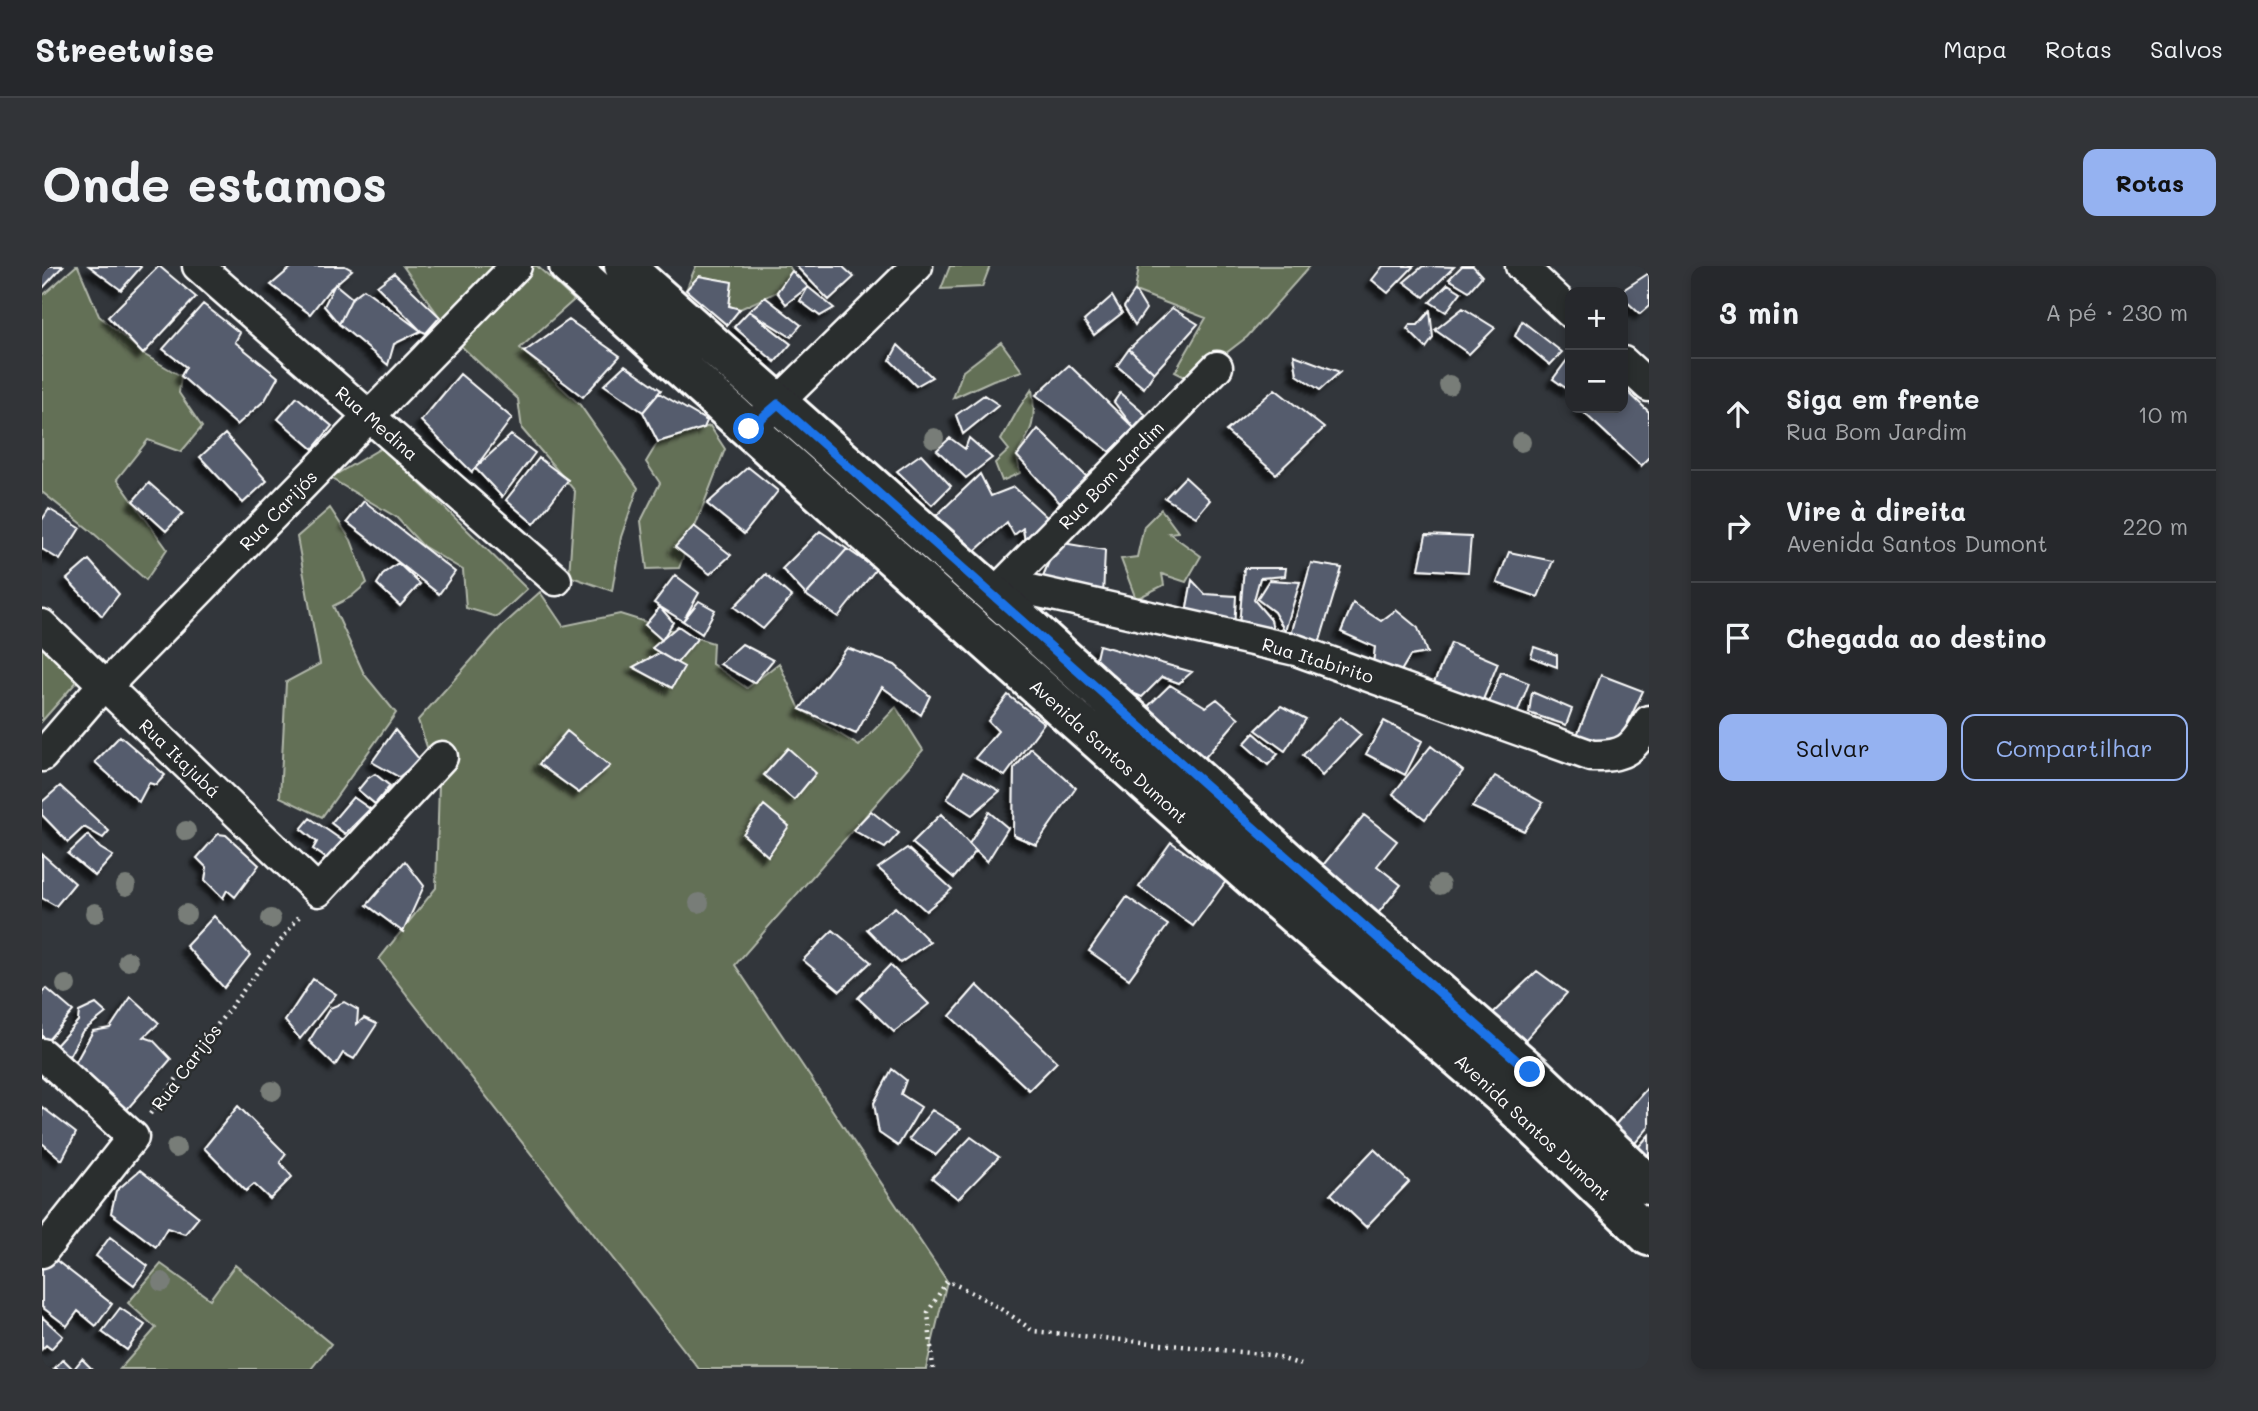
<!DOCTYPE html>
<html lang="pt">
<head>
<meta charset="utf-8">
<style>
  :root { --surface:#26282c; --page:#323438; --text:#f1f3f6; --muted:#a4a6a9; --line:#424448; --accent:#95b2f1 }
  body { margin:0; font-family:Mali,sans-serif; background:var(--page); color:var(--text) }
  .controls { position:absolute; right:21px; top:21px; display:grid; overflow:hidden; border-radius:14px; box-shadow:0 4px 10px #0003 }
  .controls button { width:63px; height:63px; display:grid; place-items:center; padding:0; border:0; border-bottom:2px solid var(--line); background:var(--surface); color:var(--text); font:35px sans-serif }
  .stop { position:absolute; width:21px; height:21px; margin:-16px; border:5px solid #1a73e8; border-radius:50%; background:#fff }
  .stop.end { background:#1a73e8; border-color:#fff; box-shadow:0 2px 7px #0008 }
  .list { margin:0; padding:0; list-style:none }
  h2 { display:flex; justify-content:space-between; align-items:center; height:91px; margin:0; padding:0 28px; font-size:30px }
  h2 small { font-size:23px; font-weight:400; color:var(--muted) }
  .list li { display:grid; grid-template-columns:46px 1fr auto; gap:21px; align-items:center; box-sizing:border-box; height:112px; padding:0 28px; border-top:2px solid var(--line) }
  .list b { display:block; font-size:26px; white-space:nowrap }
  .list p { margin:0; font-size:23px; white-space:nowrap; color:var(--muted) }
  .list em { font-size:23px; font-style:normal; color:var(--muted) }
  .actions { display:flex; gap:14px; padding:21px 28px }
  .actions a { flex:1; padding:16px 0; border:2px solid var(--accent); border-radius:14px; text-align:center; font-size:24px; color:var(--accent) }
  .actions .main { background:var(--accent); color:#111 }
  .icon { flex:none; width:38px; height:38px; fill:none; stroke:currentColor; stroke-width:2; stroke-linecap:round; stroke-linejoin:round }
  .map { position:relative; flex:none; width:1607px; height:1103px; overflow:hidden; border-radius:14px }
  header { display:flex; align-items:center; gap:42px; box-sizing:border-box; height:98px; padding:0 35px; background:var(--surface); border-bottom:2px solid var(--line) }
  header strong { font-size:33px }
  nav { display:flex; gap:38px; margin-inline-start:auto; font-size:24px }
  .intro { display:flex; align-items:center; justify-content:space-between; box-sizing:border-box; height:168px; padding:0 42px }
  h1 { margin:0; font-size:49px }
  .button { padding:18px 32px; border-radius:14px; background:var(--accent); color:#111; font-size:24px; font-weight:700 }
  main { display:flex; gap:42px; padding:0 42px }
  aside { flex:1; background:var(--surface); border-radius:14px; box-shadow:0 4px 10px #0003 }
  .map>svg:first-child { display:block }
  .green { fill:#636f56; stroke:#b1b7aa; stroke-width:2 }
  .building { fill:#545c6d; stroke:#fff; stroke-width:2; filter:url(#shadow) }
  .lines { fill:none; stroke-linecap:round; stroke-linejoin:round }
  .minor-casing { stroke:#fff; stroke-width:35 }
  .primary-casing { stroke:#fff; stroke-width:44 }
  .path { stroke:#fff; stroke-width:4.5; stroke-dasharray:2 5; stroke-linecap:butt }
  .minor { stroke:#2a2d2e; stroke-width:30 }
  .primary { stroke:#2a2d2e; stroke-width:38 }
  .tree { fill:#787d78 }
  .route { stroke:#1a73e8; stroke-width:9 }
  .labels { text-anchor:middle; dominant-baseline:central; stroke-width:5; stroke-linejoin:round; paint-order:stroke }
  .street-label { font-size:18px; fill:#fff; stroke:#2a2d2e }
</style>
</head>
<body>
<header>
<strong>Streetwise</strong>
<nav><a>Mapa</a><a>Rotas</a><a>Salvos</a></nav>
</header>
<div class="intro"><h1>Onde estamos</h1><a class="button">Rotas</a></div>
<main>
<div class="map">
<svg width="1607" height="1103" viewBox="0 0 1607 1103">
  <defs>
    <filter id="shadow"><feDropShadow dx="-6" dy="6" stdDeviation="2" flood-color="#0009"/></filter>
  </defs>
  <rect width="100%" height="100%" fill="#32363b"/>
  <filter id="ink" filterUnits="userSpaceOnUse"><feTurbulence type="fractalNoise" baseFrequency=".0143" numOctaves="2"/><feDisplacementMap in="SourceGraphic" scale="14" xChannelSelector="R" yChannelSelector="G"/><feConvolveMatrix kernelMatrix="1 2 1 2 8 2 1 2 1" color-interpolation-filters="sRGB"/></filter>
  <g filter="url(#ink)">
    <path class="green" d="M34,0H36L57,50L101,88L139,110L137,127L160,161L139,186L106,174L75,213L125,283L104,314L49,265L0,226V30Z
      M361,0H495L532,34L478,82L538,139L596,222L579,271L570,325L527,310L533,225L480,163L476,133L418,79Z
      M654,0H747L750,5L735,26L698,43L687,40L690,16L657,10L644,24Z
      M908,0H948L940,21L899,23Z
      M1097,0H1268L1205,71L1149,114L1133,106L1164,52L1093,25Z
      M959,76L980,105L951,114L911,132L921,105Z
      M990,123C995,154 990,164 975,190L978,207L960,215L953,197L967,184L959,174L977,142Z
      M668,160L683,183L637,302L605,303L599,255L618,217L604,196L616,176Z
      M341,181L485,323L455,351L424,342L421,304L381,280L354,251L288,212Z
      M288,242L309,274L325,317L309,331L291,340L322,408L354,447L280,551L238,531L244,416L278,398L255,271Z
      M1119,243L1136,266L1127,267L1159,290L1144,316L1120,308L1122,319L1094,333L1079,293L1095,291L1102,260Z
      M498,326L521,360L578,348L671,377L670,398L705,422L737,397L758,443L817,480L854,441L881,484L693,699L905,1015L884,1103H657L337,693L394,622L397,517L376,454L459,361Z
      M0,375L38,412L0,455Z
      M119,998L168,1033L193,999L289,1078L269,1103H78L114,1062L86,1037Z"/>
    <path class="building" d="M0,0H21L0,23Z
      M47,0H98L99,1L79,24Z
      M117,0L154,31L101,88L66,51Z
      M251,0H303L310,4L287,24L268,48L229,19Z
      M754,0H800L812,11L787,34Z
      M1341,0H1372L1346,27L1330,14Z
      M1381,0L1412,1L1382,31L1362,16Z
      M1420,0H1431L1440,10L1427,25L1407,13Z
      M750,5L766,21L744,38L735,26Z
      M352,7L398,51L384,67L379,65L335,20Z
      M1607,7V40L1598,48L1581,32V26H1578Z
      M657,10L690,16L687,40L698,43L685,59L644,24Z
      M293,18L310,32L297,58L282,40Z
      M1406,18L1419,26L1404,46L1388,36Z
      M766,21L792,42L778,50L758,35Z
      M322,23L379,65L352,78L346,99L297,58L310,32Z
      M1093,25L1104,43L1093,59L1082,41Z
      M1070,30L1080,47L1052,69L1042,55Z
      M723,31L759,59L749,71L707,45Z
      M161,38L198,67L193,76L236,111L223,134L195,159L139,110L144,101L121,83Z
      M1130,42L1156,58L1112,107L1087,83Z
      M1421,42L1453,62L1427,88L1393,64Z
      M707,45L749,78L733,96L692,61Z
      M1388,45L1391,72L1384,82L1365,63L1368,59H1376Z
      M527,54L578,90L541,131L482,86Z
      M1480,55L1520,86L1508,99L1473,70Z
      M856,79L890,111L874,120L848,94Z
      M1087,83L1112,107L1102,122L1075,100Z
      M1252,89L1298,106L1278,124L1255,109Z
      M1528,90V125L1511,113Z
      M583,99L619,124L601,146L562,119Z
      M1027,99L1092,162L1068,186L994,129Z
      M418,108L470,152L430,206L379,155Z
      M1581,121L1607,146V192L1599,200L1537,142H1581Z
      M1233,123L1282,162L1234,208L1184,165Z
      M617,127L665,155L662,162L616,176L601,146Z
      M1078,127L1104,149L1092,162L1072,136Z
      M942,129L957,139L921,168L914,149Z
      M255,131L290,160L271,183L236,153Z
      M996,163L1045,211L1018,237L975,190Z
      M183,168L225,215L201,237L158,191Z
      M469,169L493,187L460,231L433,202Z
      M908,172L923,183L927,172L950,192L924,212L895,184Z
      M879,188L909,220L890,239L855,205Z
      M497,192L526,214L492,258L464,234Z
      M706,201L736,225L702,268L665,238Z
      M938,208L949,230L972,221L1008,254L983,276L981,262L972,269L965,256L925,292L893,251Z
      M1143,211L1168,234L1154,251L1123,232Z
      M107,217L141,247L124,265L91,235Z
      M322,235L413,306L397,328L305,256Z
      M7,243L38,262L18,294L0,283V254Z
      M652,260L689,289L668,308L633,281Z
      M778,265L805,283L764,329L740,303Z
      M1384,269L1429,271L1426,306L1377,303Z
      M1015,276L1063,284L1061,331L997,320Z
      M805,283L834,303L796,351L764,329Z
      M1467,286L1511,295L1496,331L1455,317Z
      M47,294L77,328L60,350L25,313Z
      M356,297L378,318L358,340L335,318L342,307Z
      M1269,297L1300,302L1277,378L1247,376Z
      M1202,302H1244L1243,310L1218,312L1212,334L1229,354L1231,364L1197,360Z
      M724,308L750,331L721,363L692,341Z
      M633,309L657,327L641,355L612,337Z
      M1150,314L1163,328L1194,330L1192,361L1143,352Z
      M1227,314L1258,316L1243,365L1232,346L1215,333Z
      M657,335L673,344L660,368L641,355Z
      M1311,337L1339,355L1354,344L1376,362L1385,387L1368,390L1359,405L1331,399L1333,381L1299,366Z
      M618,341L631,356L620,374L603,359Z
      M636,360L655,373L635,397L610,382Z
      M1409,377L1456,397L1436,446L1388,426Z
      M700,378L731,394L712,417L678,398Z
      M1057,379L1150,406L1137,417L1120,411L1100,431L1050,410Z
      M1492,381L1515,389V401L1489,391Z
      M805,382L853,399L888,430L879,449L840,421L814,468L758,443Z
      M617,387L642,401L630,422L591,401Z
      M1459,406L1487,417L1473,453L1445,442Z
      M1559,409L1601,425L1573,484L1534,472Z
      M1128,419L1164,441L1175,433L1197,452L1153,503L1095,451Z
      M1490,426L1530,443L1524,459L1487,447Z
      M966,429L1002,457L963,510L933,492L956,465L946,455Z
      M1239,440L1264,453L1243,485L1214,464Z
      M1298,451L1319,469L1280,510L1261,489Z
      M1342,455L1380,475L1363,509L1324,488Z
      M353,464L378,494L357,511L330,496Z
      M525,465L568,500L537,527L497,498Z
      M1212,467L1236,488L1226,499L1202,478Z
      M78,470L123,509L114,519L107,517L97,536L53,496Z
      M1389,480L1421,505L1383,553L1351,528Z
      M746,482L774,507L752,534L722,509Z
      M989,482L1034,522L994,579L971,569L972,503Z
      M922,505L958,525L930,549L905,533Z
      M333,508L348,520L333,538L316,524L325,513Z
      M1453,510L1501,537L1482,565L1430,541Z
      M18,520L67,565L61,572L42,561L26,576L0,549V536Z
      M311,531L328,543L303,568L289,557Z
      M722,539L747,560L726,590L701,568Z
      M829,545L857,567L843,582L811,564Z
      M947,546L966,562L945,596L927,578Z
      M899,548L934,585L912,612L870,577Z
      M1322,549L1355,575L1335,600L1359,619L1329,656L1272,610Z
      M268,552L301,575L288,595L271,583L275,576L259,563Z
      M176,568L184,569L217,599L193,631L185,624L181,632L163,614L165,602L155,592Z
      M176,568L184,569L217,599L193,631L185,624L181,632L163,614L165,602L155,592Z
      M46,569L58,582L71,590L53,610L26,588Z
      M1129,576L1184,615L1151,660L1097,621Z
      M865,582L910,623L884,645L836,602Z
      M0,588L33,617L14,640L0,632Z
      M363,595L382,620L361,666L325,639Z
      M1085,631L1126,659L1087,713L1047,685Z
      M853,641L888,676L858,697L825,663Z
      M172,650L208,689L182,722L144,680Z
      M791,664L829,696L798,725L761,694Z
      M848,699L887,738L852,766L816,732Z
      M1495,705L1525,727L1483,774L1450,748Z
      M271,713L294,728L258,773L243,755Z
      M935,719L1015,796L987,824L908,750Z
      M4,722L31,745L6,774L0,770V726Z
      M89,731L117,757L102,771L111,774L129,793L80,849L31,801L51,765L68,762Z
      M302,736L316,744L315,758L322,752L335,758L312,793L301,787L293,800L267,775L288,742Z
      M54,738L64,747L40,766L23,798L9,785L36,755L37,746Z
      M850,803L864,814L859,828L879,841L856,880L837,867L832,837Z
      M1607,820V861L1587,884L1567,866Z
      M196,840L244,888L238,896L250,911L228,933L212,918L204,925L162,882Z
      M0,841L34,867L20,894L0,877Z
      M890,844L919,862L894,889L867,873Z
      M1607,869V901L1591,887Z
      M929,871L957,891L916,933L890,912Z
      M1332,883L1367,916L1324,961L1289,928Z
      M98,904L157,951L143,968L125,962L114,981L69,947L74,925Z
      M68,971L106,1000L92,1019L54,990Z
      M6,988L70,1038L54,1060L36,1045L25,1060L0,1041V996Z
      M78,1042L103,1059L85,1084L60,1066Z
      M0,1051L21,1070L9,1083L4,1079L0,1083Z
      M21,1093L31,1103H12Z
      M40,1093L50,1103H32Z"/>
    <g class="lines">
      <defs>
        <path id="minor" d="M156,0L514,314
          M1479,0L1528,46
          M1581,96L1607,120
          M720,152L875,0
          M962,318L1175,101
          M952,329L962,318L1254,384L1550,490C1583,491 1591,483 1607,455
          M0,359L276,625L400,491
          M0,490L62,418L71,413L474,0
          M0,788L91,871L0,986"/>
        <path id="primary" d="M527,0L707,163L1225,625L1463,832L1607,970
          M582,0L952,329L1249,598L1488,806L1607,919"/>
      </defs>
      <use href="#minor" class="minor-casing"/>
      <use href="#primary" class="primary-casing"/>
      <path class="path" d="M108,848L259,648
        M891,1103L886,1046L905,1015C936,1028 964,1045 991,1065L1228,1089L1260,1099"/>
      <use href="#minor" class="minor"/>
      <use href="#primary" class="primary"/>
    </g>
    <g class="tree">
      <circle cx="1407" cy="119" r="10"/>
      <circle cx="892" cy="172" r="10"/>
      <circle cx="1479" cy="176" r="10"/>
      <circle cx="144" cy="565" r="10"/>
      <circle cx="1398" cy="619" r="10"/>
      <circle cx="84" cy="620" r="10"/>
      <circle cx="657" cy="637" r="10"/>
      <circle cx="53" cy="647" r="10"/>
      <circle cx="144" cy="648" r="10"/>
      <circle cx="229" cy="653" r="10"/>
      <circle cx="86" cy="695" r="10"/>
      <circle cx="24" cy="719" r="10"/>
      <circle cx="230" cy="825" r="10"/>
      <circle cx="134" cy="882" r="10"/>
      <circle cx="120" cy="1016" r="10"/>
    </g>
  </g>
  <g class="lines" filter="url(#ink)">
    <path class="route" d="M707,163L736,138C987,360 1235,585 1488,806"/>
  </g>
  <g class="labels">
    <g class="street-label">
      <text transform="translate(335 157) rotate(41)">Rua Medina</text>
      <text transform="translate(1069 209) rotate(-46)">Rua Bom Jardim</text>
      <text transform="translate(236 244) rotate(-46)">Rua Carijós</text>
      <text transform="translate(1276 394) rotate(17)">Rua Itabirito</text>
      <text transform="translate(1067 485) rotate(42)">Avenida Santos Dumont</text>
      <text transform="translate(138 492) rotate(44)">Rua Itajubá</text>
      <text transform="translate(144 801) rotate(-53)">Rua Carijós</text>
      <text transform="translate(1491 861) rotate(43)">Avenida Santos Dumont</text>
    </g>
  </g>
</svg>
<div class="controls">
<button>+</button>
<button>−</button>
</div>
<div class="stop" style="left:707px;top:163px"></div>
<div class="stop end" style="left:1488px;top:806px"></div>
</div>
<aside>
<h2>3 min<small>A pé · 230 m</small></h2>
<ul class="list">
<li><svg class="icon" aria-label="ahead" viewBox="0 0 24 24"><path d="M12 20V5M6 11l6-6 6 6"/></svg><div><b>Siga em frente</b><p>Rua Bom Jardim</p></div><em>10 m</em></li>
<li><svg class="icon" aria-label="right" viewBox="0 0 24 24"><path d="M7 20v-9h11M14 6l5 5-5 5"/></svg><div><b>Vire à direita</b><p>Avenida Santos Dumont</p></div><em>220 m</em></li>
<li><svg class="icon" aria-label="arrive" viewBox="0 0 24 24"><path d="M6 21V4h12l-3 4 3 4H6"/></svg><div><b>Chegada ao destino</b></div></li>
</ul>
<div class="actions"><a class="main">Salvar</a><a>Compartilhar</a></div>
</aside>
</main>
</body>
</html>
